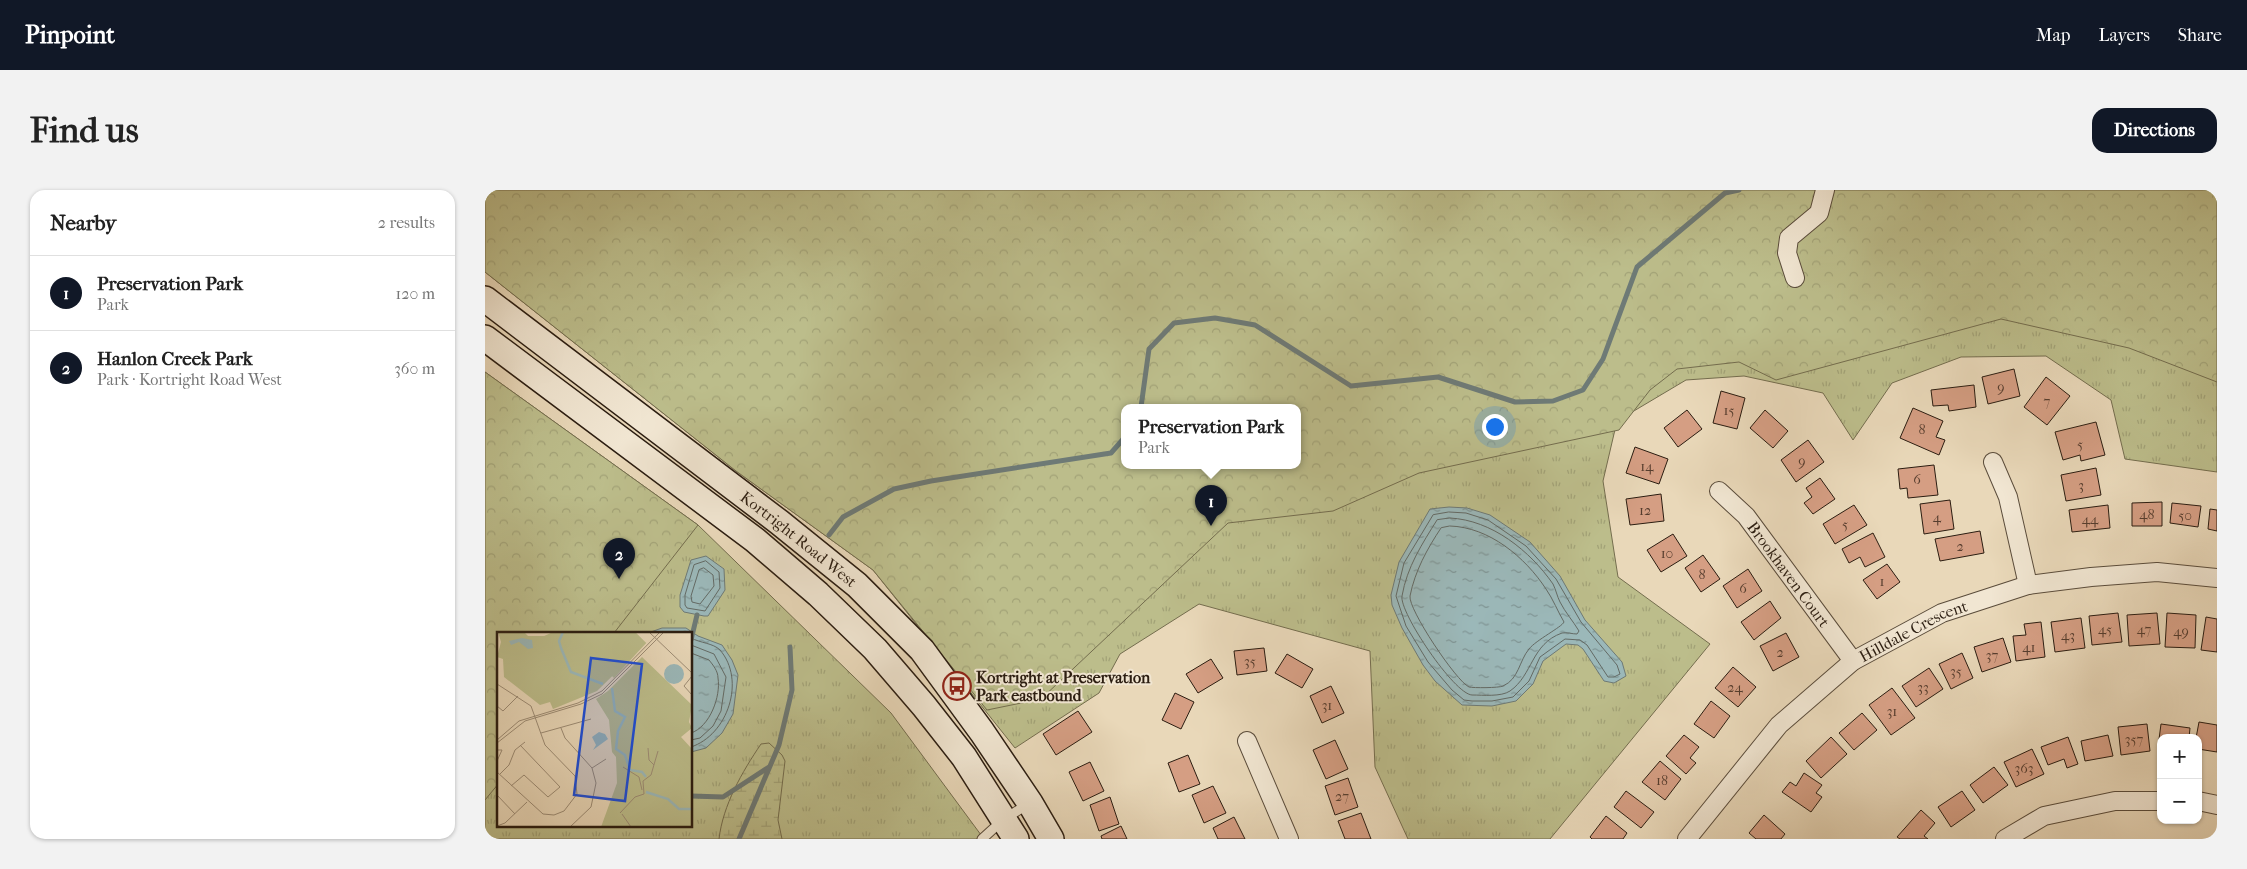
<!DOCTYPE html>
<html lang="en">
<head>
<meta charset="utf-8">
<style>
  :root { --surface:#fff; --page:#f2f2f2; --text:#222; --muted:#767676; --line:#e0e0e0; --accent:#111827 }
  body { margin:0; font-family:"IM FELL French Canon",serif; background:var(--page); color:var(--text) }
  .controls { position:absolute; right:15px; bottom:15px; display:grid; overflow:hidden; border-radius:10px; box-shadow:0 1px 4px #0004 }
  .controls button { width:45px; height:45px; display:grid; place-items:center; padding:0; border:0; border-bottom:1px solid var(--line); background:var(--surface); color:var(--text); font:25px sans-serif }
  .you { position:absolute; left:1009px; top:236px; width:18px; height:18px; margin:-12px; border:4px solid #fff; border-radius:50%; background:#1a73e8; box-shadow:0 0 0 8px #1a73e833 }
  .badge { display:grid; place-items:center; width:32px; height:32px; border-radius:50%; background:var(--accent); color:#fff; font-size:16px; font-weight:700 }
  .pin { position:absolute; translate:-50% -41px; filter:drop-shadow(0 1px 2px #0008) }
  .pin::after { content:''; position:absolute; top:26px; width:18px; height:15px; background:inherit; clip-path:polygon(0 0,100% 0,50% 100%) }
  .popup { position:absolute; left:636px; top:214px; width:180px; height:65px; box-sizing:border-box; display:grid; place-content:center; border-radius:10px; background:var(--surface); filter:drop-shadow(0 1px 4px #0005); font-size:16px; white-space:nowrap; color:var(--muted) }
  .popup b { font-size:19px; color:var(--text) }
  .popup::after { content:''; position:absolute; left:50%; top:100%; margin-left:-10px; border:10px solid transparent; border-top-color:var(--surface) }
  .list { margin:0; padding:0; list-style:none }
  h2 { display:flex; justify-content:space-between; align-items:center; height:65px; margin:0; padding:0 20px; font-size:21px }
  h2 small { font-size:16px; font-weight:400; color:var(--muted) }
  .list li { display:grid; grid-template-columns:32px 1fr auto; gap:15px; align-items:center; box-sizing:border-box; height:75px; padding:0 20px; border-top:1px solid var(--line) }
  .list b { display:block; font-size:19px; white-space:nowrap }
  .list p { margin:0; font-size:16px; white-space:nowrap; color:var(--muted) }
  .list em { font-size:16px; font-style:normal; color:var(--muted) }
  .map { position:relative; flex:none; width:1732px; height:649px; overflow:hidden; border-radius:15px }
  header { display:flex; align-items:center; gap:30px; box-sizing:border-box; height:70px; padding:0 25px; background:var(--accent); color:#fff }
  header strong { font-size:24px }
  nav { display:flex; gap:28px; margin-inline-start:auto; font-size:18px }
  .intro { display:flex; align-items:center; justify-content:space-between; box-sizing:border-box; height:120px; padding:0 30px }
  h1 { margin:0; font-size:35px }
  .button { padding:12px 22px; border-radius:15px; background:var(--accent); color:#fff; font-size:18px; font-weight:700 }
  main { display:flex; gap:30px; padding:0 30px }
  aside { flex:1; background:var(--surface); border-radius:15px; box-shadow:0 1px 4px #0004 }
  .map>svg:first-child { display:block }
  .grass { fill:url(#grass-tufts); stroke:#746d4e; fill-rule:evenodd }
  .forest { fill:url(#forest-crowns); stroke:#746d4e; fill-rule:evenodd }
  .wetland { fill:url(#wetland-marsh); stroke:#746d4e }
  .water { fill:url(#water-ripples); stroke:#6e7a76 }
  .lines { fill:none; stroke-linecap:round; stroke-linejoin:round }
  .shore { stroke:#636a65; stroke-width:1 }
  .stream { stroke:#6e7a76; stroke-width:5 }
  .building { fill:#d59e83; stroke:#2b1d11 }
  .lane-casing { stroke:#5a4c3b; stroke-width:11 }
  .street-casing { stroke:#5a4c3b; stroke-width:20 }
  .secondary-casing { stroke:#2b1d11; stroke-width:28 }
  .lane { stroke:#f1e6d2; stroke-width:9 }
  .street { stroke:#f1e6d2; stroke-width:18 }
  .secondary { stroke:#f1e6d2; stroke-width:25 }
  .labels { text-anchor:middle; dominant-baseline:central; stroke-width:4; stroke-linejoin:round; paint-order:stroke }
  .number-label { font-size:14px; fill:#563d2e }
  .street-label { font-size:16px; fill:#2b1d11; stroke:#f1e6d2 }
  .poi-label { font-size:16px; font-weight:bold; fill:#2b1d11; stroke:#f1e6d2; text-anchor:start }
  .inset-river { fill:none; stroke:#9bb8b9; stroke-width:2.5 }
  .inset-road { fill:none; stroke:#9d8d76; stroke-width:1 }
  .view { fill:#1d4ed8; fill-opacity:0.15; stroke:#1d4ed8; stroke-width:2.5 }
  .inset-edge { fill:none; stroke:#2b1d11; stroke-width:2.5 }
</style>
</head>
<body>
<header>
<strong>Pinpoint</strong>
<nav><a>Map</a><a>Layers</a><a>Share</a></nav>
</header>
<div class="intro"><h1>Find us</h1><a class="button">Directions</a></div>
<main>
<aside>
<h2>Nearby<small>2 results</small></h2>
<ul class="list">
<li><span class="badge">1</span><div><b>Preservation Park</b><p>Park</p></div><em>120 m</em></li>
<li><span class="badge">2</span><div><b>Hanlon Creek Park</b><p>Park · Kortright Road West</p></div><em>360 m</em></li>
</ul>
</aside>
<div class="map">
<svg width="1732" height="649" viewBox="0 0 1732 649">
  <defs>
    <pattern id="grass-tufts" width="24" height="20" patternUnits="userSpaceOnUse" patternTransform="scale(1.25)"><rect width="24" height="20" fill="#bcbd8b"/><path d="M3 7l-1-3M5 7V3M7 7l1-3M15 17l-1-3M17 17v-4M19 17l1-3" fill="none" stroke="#a2a277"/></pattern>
    <pattern id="forest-crowns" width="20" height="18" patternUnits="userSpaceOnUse" patternTransform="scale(1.25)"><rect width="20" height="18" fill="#bcbd8b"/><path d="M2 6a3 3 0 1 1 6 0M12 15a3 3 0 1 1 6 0" fill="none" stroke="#a2a277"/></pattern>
    <pattern id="wetland-marsh" width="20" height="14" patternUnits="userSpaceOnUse" patternTransform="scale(1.25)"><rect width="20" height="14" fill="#bcbd8b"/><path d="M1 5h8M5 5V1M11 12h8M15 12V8" fill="none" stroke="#a2a277"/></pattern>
    <pattern id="water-ripples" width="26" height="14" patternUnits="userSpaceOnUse" patternTransform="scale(1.25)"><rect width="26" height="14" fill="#9bb8b9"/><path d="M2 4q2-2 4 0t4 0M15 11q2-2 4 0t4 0" fill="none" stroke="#7f9595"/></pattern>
  </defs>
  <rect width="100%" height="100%" fill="#e9d8b9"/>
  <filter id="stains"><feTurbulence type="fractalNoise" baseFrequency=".004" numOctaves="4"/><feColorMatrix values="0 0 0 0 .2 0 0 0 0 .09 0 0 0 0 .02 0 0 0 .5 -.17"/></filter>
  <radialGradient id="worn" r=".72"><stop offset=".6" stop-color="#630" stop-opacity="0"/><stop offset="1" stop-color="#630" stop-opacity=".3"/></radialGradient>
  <path class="grass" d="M0,0H1732V282L1640,269L1626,210L1561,166L1476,167L1407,193L1368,250L1338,203L1259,186L1201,190L1132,231L1118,291L1133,387L1225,454L1065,649H923L890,577L885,461L714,414L635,464L614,503L530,558L388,380L251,281L0,82ZM640,217H812V275H640Z
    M0,182L213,335L406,523L499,649H0ZM14,443H206V635H14Z"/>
  <path class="forest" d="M0,0H1732V192L1644,158L1516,129L1291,190L1254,172L1192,179L1165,200L1134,240L934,283L848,321L743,333L556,509L502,520L388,380L251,281L0,82ZM640,217H812V275H640Z
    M0,182L213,335L129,443H14V593L0,610Z"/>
  <path class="wetland" d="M284,553L297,565L300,571L293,630L297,649H234C238,615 257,582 276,554Z"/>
  <path class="water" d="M964,317L982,318L1005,325L1045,352L1075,386L1100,430L1137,472L1141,486L1129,493L1119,491L1098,459L1093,455L1081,454L1058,471L1048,494L1031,511L1007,516L977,515L950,491L938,475L917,438L907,415L906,405L914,372L945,319Z
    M221,366L239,379L240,400L223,426H219L199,422L195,417V405L206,370Z
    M177,438H201L213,446L237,455L247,470L253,485L248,524L237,543L221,558L206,562V443H163Z"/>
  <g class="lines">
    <path class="shore" d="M964,322L981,323L1003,330L1041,356L1071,389L1096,432L1132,475L1135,484L1129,487H1123L1102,455L1095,450L1080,449L1055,467L1044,491L1028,507L1007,511H987L979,510L967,500L943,472L921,436L911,406L919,373L948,325Z
      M965,328C1007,330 1045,361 1068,394C1071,400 1072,406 1075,412C1080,422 1088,431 1094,441L1092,444C1087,444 1082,442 1077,443C1046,454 1048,485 1025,501C1016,507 998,505 987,505C969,504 914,422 917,406C922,377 937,354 952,330Z
      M965,336C1004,337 1040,367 1061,399C1068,409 1073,422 1079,432C1077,437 1051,450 1044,459C1034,471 1034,489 1018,496C1014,498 988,498 984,497C971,491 923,419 925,406C930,381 942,359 956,338Z
      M221,371L234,382L235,398L220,421L202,418L200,415V405L209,375Z
      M219,378L228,385L229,396L215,414L207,412L206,406L214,380Z
      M206,448C215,453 228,453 235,460C261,490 243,545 206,557
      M206,455L229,464L241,487L236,521L228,536L215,548L206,550
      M206,463L224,470C228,475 233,481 233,488C236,506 225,537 206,543"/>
    <path class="stream" d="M656,217L664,159L689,133L730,128L770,135L866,196L953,187L1030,212L1068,211L1098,200L1118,169L1152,77L1240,3L1254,0
      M344,345L358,327L409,299L446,291L626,263L640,247
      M206,450L212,425
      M206,606L238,607L284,577
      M254,649L294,555L307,500L305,457"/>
  </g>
  <path class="building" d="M1529,179L1535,206L1503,214L1497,187Z
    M1561,187L1585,206L1562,235L1539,217Z
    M1489,195L1491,217L1464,221L1463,215L1448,216L1446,200Z
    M1236,201L1260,208L1252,239L1228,233Z
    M1428,218L1458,231L1451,247L1460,250L1454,265L1415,248Z
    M1202,220L1217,239L1193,257L1179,238Z
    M1280,220L1303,241L1288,258L1265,238Z
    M1611,232L1620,265L1596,271L1595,265L1578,270L1570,242Z
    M1323,250L1339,272L1311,292L1296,270Z
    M1150,257L1183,269L1174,294L1141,283Z
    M1449,275L1453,305L1423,308L1422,298L1415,299L1413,279Z
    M1611,278L1616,305L1581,311L1576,285Z
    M1335,288L1350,309L1328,324L1319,313L1327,307L1321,298Z
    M1176,304L1179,331L1145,335L1141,309Z
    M1465,310L1469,339L1439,344L1435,314Z
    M1677,312V336H1647V313Z
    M1687,313L1716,316L1713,337L1685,333Z
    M1369,315L1382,335L1350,354L1338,334Z
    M1623,315L1625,338L1587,342L1584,320Z
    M1725,319L1732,320V341L1723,339Z
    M1495,341L1499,363L1455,371L1450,349Z
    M1388,343L1400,367L1380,377L1375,367L1364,373L1357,359Z
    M1188,344L1202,366L1176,382L1162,360Z
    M1218,365L1235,389L1216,402L1200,378Z
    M1402,374L1415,392L1392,409L1378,390Z
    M1263,379L1277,401L1252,418L1238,396Z
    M1285,411L1296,428L1269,450L1256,432Z
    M1633,423L1637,452L1607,455L1604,426Z
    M1672,423L1675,454L1644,456L1642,425Z
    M1682,423L1711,425L1710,458L1680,457Z
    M1721,427L1732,429V462L1716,460Z
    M1596,428L1600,458L1570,462L1566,432Z
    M1556,432L1560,467L1531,471L1528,446L1541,445L1539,434Z
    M1301,443L1314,467L1288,481L1275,456Z
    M1518,448L1526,472L1497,482L1489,457Z
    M779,458L782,481L752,485L749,461Z
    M1477,463L1488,488L1466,499L1454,474Z
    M802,464L828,479L817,498L790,483Z
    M726,469L738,488L713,503L701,484Z
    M1248,477L1271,497L1253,517L1230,498Z
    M1444,478L1458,499L1431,517L1417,496Z
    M846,496L859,523L837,533L825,506Z
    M1407,498L1430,528L1406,545L1384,515Z
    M690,503L709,512L696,539L677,530Z
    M1226,511L1245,526L1229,548L1209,534Z
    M593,521L607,542L571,565L558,544Z
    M1377,523L1392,540L1369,560L1354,543Z
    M1714,532L1732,535V562L1713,559V548H1711Z
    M1662,534L1665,561L1636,565L1633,537Z
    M1676,534L1705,538L1704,548H1676V558L1673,557Z
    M1199,545L1214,557L1205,568L1211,573L1201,584L1181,566Z
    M1623,545L1628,566L1600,571L1596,551Z
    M1346,547L1362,564L1336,588L1321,571Z
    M1583,547L1593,574L1582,578L1579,569L1563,575L1556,557Z
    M850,550L863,579L841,589L828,560Z
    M1547,559L1559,584L1531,597L1519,572Z
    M703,565L715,594L694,602L683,573Z
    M1175,571L1196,589L1180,610L1157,592Z
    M605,572L619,601L598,611L584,582Z
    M1509,577L1523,595L1498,613L1485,595Z
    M1319,583L1337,595L1331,603L1337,607L1326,622L1297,602L1305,592L1311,596Z
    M863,588L873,617L850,625L840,596Z
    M728,596L741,623L719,633L707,605Z
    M1141,601L1169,622L1156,638L1129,617Z
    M1477,601L1490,620L1466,637L1453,617Z
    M625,607L634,634L614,641L605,615Z
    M1436,620L1450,633L1439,646L1443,649H1415L1412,647Z
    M876,623L886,649H860L853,631Z
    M1279,625L1300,644L1296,649H1271L1264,643Z
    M1121,626L1142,643L1138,649H1107L1105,647Z
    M749,627L760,649H733L728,638Z
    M636,636L642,649H617L616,646Z"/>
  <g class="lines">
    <defs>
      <path id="lane" d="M497,649L519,629L545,613"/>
      <g id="street">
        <path d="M1310,88L1302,63L1304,48L1334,23L1340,0"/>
        <path d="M1508,272L1523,307L1543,395"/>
        <path id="s1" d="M1234,301L1261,326L1368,471"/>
        <path d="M762,551L804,649"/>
        <path d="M1713,611L1732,615"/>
        <path id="s2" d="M1202,649L1294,535L1368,471L1457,423L1543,395L1606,387L1672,382L1732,388"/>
        <path d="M1520,649L1559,626L1630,611H1676"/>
      </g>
      <g id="secondary">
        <path id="s3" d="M0,109L294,332L372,395L437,460L497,542L545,613L566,649"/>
        <path d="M0,148L270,350L333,404L390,459L439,516L479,567L531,649"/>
      </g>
    </defs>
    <use href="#lane" class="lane-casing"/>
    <use href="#street" class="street-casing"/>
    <use href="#secondary" class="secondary-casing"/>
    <use href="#lane" class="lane"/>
    <use href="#street" class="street"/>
    <use href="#secondary" class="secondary"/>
  </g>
  <defs>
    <symbol id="bus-ring" viewBox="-11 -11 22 22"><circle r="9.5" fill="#f1e6d2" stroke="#8f2418" stroke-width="1.5"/><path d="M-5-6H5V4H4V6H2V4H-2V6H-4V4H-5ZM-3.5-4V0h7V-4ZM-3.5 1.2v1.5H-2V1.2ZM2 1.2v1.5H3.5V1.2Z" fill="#8f2418"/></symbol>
  </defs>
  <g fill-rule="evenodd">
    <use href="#bus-ring" x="456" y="480" width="32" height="32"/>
  </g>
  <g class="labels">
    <g class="number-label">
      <text x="1516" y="197">9</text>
      <text x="1562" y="211">7</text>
      <text x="1244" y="220">15</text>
      <text x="1437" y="239">8</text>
      <text x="1595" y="254">5</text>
      <text x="1317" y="271">9</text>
      <text x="1162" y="276">14</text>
      <text x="1432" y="289">6</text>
      <text x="1596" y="295">3</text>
      <text x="1160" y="320">12</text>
      <text x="1662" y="324">48</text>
      <text x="1700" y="325">50</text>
      <text x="1452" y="327">4</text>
      <text x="1605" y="329">44</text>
      <text x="1360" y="334">5</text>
      <text x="1475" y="356">2</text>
      <text x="1182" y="363">10</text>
      <text x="1217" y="384">8</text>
      <text x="1397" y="391">1</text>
      <text x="1258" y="398">6</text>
      <text x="1620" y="439">45</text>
      <text x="1659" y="439">47</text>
      <text x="1696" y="441">49</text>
      <text x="1583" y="445">43</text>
      <text x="1544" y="457">41</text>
      <text x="1295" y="462">2</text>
      <text x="1507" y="465">37</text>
      <text x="765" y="471">35</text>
      <text x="1471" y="481">35</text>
      <text x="1250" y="497">24</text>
      <text x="1438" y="497">33</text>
      <text x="842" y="515">31</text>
      <text x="1407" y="521">31</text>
      <text x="1649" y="549">357</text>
      <text x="1539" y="578">363</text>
      <text x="1177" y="590">18</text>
      <text x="857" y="606">27</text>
    </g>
    <g class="street-label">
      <text stroke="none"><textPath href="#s3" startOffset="395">Kortright Road West</textPath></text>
      <text stroke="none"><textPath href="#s1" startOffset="109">Brookhaven Court</textPath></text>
      <text stroke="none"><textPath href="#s2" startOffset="312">Hilldale Crescent</textPath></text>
    </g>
    <g class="poi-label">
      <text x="491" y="487">Kortright at Preservation<tspan x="491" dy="18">Park eastbound</tspan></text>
    </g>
  </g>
  <g transform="translate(12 442)">
    <rect width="195" height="195" fill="#e9d8b9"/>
    <path d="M1,0H27L31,4H52L56,0H138L149,11L100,59L56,77L53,70L43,73L7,45L6,27L0,25L4,10Z" fill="#bcbd8b"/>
    <path d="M56,0H138L149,11L117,46L72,1L70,5L81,20V29L89,35L91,41H85L77,34L64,2H57L55,16L43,15V19L52,27L47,36L38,34L24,14H16L23,10L36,15L45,5ZM145,25L195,73L192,90L195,96L184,105L195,117V195H104L120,151L119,125L115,120L112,88L99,67L111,59Z" fill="#bcbd8b"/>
    <path d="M60,5L66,6L77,34L98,50L71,49L59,42L54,26Z" fill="#bcbd8b"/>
    <path d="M51,38L63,51L56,58L44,45Z" fill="#bcbd8b"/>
    <path d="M25,6L35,8L36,16L31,17L22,10L14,13L12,9ZM167 42a10 10 0 1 1 20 0a10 10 0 1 1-20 0ZM102,100L108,102L111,107L96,118L99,113L95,105Z" fill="#9bb8b9"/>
    <path class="inset-river" d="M66,0L62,9L64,16L74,40L106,52M115,56L118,79L128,85L121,99L119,117L128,123L133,138L145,140L149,145M149,160L171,167L182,177H195"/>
    <path class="inset-road" d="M152,0L195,41M195,44L187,54L195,63M0,52L34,74L48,113L78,144L80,162L67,179L57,183L46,182L0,140M0,74L6,79L21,64M64,96L68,106L95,136L99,151L94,175L73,195M44,101L94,87M0,108L22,89L81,71L105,59L163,0M0,111L28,89L84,72L105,62L167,0M151,116L152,128L157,133M0,118H5L0,129M126,135L142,145L145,158M95,136L109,127M3,142L12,133L18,118L28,110M14,154L27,143L51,165L63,155L23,113M0,163L18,182M123,181L138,165L147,162L146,149L154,143L161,119M125,182L134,195M0,194L8,191L30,170"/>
    <path class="view" d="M94,26L145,32L128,169L77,163Z"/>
    <rect width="195" height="195" class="inset-edge"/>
  </g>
  <rect width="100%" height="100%" filter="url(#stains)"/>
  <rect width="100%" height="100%" fill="url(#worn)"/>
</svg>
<div class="controls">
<button>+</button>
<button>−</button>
</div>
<div class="you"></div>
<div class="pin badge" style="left:726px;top:336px">1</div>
<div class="popup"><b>Preservation Park</b>Park</div>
<div class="pin badge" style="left:134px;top:389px">2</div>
</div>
</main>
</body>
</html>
